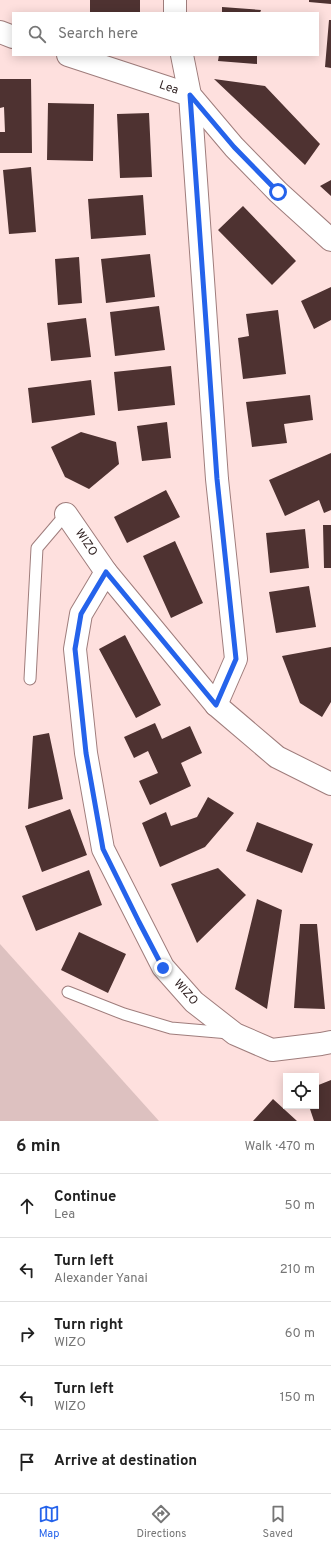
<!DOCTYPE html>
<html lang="en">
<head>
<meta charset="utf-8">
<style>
  :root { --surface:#fff; --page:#f6f6f6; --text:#222; --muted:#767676; --line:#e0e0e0; --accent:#2563eb }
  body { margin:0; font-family:Overpass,sans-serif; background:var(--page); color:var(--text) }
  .controls { position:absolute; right:12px; bottom:12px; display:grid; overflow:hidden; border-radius:0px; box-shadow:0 2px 10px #0003 }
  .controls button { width:36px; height:36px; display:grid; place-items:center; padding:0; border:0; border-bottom:1px solid var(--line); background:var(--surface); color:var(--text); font:20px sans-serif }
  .stop { position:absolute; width:12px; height:12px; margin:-9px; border:3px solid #2563eb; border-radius:50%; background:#fff }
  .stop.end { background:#2563eb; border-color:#fff; box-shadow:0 1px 4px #0008 }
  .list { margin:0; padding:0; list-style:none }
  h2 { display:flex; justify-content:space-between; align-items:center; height:52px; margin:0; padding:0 16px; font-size:17px }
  h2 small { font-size:13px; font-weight:400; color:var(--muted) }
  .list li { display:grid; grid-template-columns:26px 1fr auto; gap:12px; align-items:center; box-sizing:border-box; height:64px; padding:0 16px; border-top:1px solid var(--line) }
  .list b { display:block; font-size:15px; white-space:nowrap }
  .list p { margin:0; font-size:13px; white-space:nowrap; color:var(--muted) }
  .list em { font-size:13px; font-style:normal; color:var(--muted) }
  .icon { flex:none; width:22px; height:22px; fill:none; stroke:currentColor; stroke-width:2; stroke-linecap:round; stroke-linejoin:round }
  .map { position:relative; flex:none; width:331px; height:1121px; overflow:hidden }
  .search { position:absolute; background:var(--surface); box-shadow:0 2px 10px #0003; left:12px; right:12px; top:12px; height:44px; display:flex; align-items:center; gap:10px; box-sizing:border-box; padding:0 14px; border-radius:0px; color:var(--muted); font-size:15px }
  .sheet { height:372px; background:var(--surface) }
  nav { display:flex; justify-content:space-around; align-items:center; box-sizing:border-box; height:56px; border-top:1px solid var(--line); background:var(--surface); font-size:11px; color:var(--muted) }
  nav a { display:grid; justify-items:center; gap:2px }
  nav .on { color:var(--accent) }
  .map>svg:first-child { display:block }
  .green { fill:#ddc1c0 }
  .building { fill:#4e3231 }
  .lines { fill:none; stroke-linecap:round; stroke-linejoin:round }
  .service-casing { stroke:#9f7d7c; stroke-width:13 }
  .minor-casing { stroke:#9f7d7c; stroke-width:24 }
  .tertiary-casing { stroke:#9f7d7c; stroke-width:24 }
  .service { stroke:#fff; stroke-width:11 }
  .minor { stroke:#fff; stroke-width:22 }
  .tertiary { stroke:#fff; stroke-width:22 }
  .route { stroke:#2563eb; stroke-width:5 }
  .labels { text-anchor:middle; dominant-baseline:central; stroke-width:4; stroke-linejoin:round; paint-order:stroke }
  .street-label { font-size:12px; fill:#322424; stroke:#fee0de }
</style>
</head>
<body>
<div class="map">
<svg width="331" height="1121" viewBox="0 0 331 1121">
  <rect width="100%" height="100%" fill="#fee0de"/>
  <path class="green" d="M0,944L159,1121H0Z"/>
  <path class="building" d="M90,0H140V13H90Z
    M309,0H331V4L309,2Z
    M222,7L261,10L260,13H222Z
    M329,20H331V68L325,67Z
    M219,55H257V64L218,61Z
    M0,79H31L32,153H0V132H5L4,107L0,108Z
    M214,79L265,86L320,144L305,165Z
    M48,103L94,104L93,161L47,160Z
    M149,113L152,177L120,178L117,114Z
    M31,167L36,232L9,234L3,170Z
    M331,180V196L320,186Z
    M143,195L146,235L91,239L88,199Z
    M243,206L296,261L272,285L218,230Z
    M150,254L155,297L106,303L101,259Z
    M79,257L82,303L58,305L55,259Z
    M331,287V320L314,329L301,301Z
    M159,306L165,350L115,356L110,312Z
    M278,310L286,374L243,379L238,338L249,336L246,314Z
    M86,318L91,357L51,361L47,323Z
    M171,366L175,405L118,411L114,372Z
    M91,380L95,415L32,423L28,388Z
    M310,395L313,420L284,424L287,443L252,447L246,402Z
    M167,422L171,458L142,461L137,426Z
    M81,432L116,442L119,464L89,489L65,477L51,447Z
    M331,453V510L324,513L319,500L285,516L269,480Z
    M166,490L180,517L127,543L114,517Z
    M323,525H331V568H324Z
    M305,529L309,568L270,573L266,533Z
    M175,541L203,603L171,618L143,556Z
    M309,586L316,627L276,633L269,592Z
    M125,635L161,705L136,718L99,649Z
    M331,647V702L322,717L300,703L282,656Z
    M155,723L162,739L190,726L202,753L181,763L191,786L150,805L139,781L158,773L148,751L134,758L124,737Z
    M49,733L63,799L28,809L33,736Z
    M208,797L234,813L205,847L160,867L142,823L166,812L171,826L197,817Z
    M70,809L87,855L42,872L25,826Z
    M257,822L313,844L302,873L246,851Z
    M218,868L246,895L197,943L171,884Z
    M89,870L102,905L36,931L22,896Z
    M257,899L282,910L267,1009L235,989Z
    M300,924H317L325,1009L294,1008Z
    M79,932L126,954L108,993L61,970Z
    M331,1080V1121H314L309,1106H316V1086Z
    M273,1099L297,1121H253Z"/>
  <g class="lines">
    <defs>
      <path id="service" d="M30,679L37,548L66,514
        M68,992L124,1014L171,1028L229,1033"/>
      <g id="minor">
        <path d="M0,32L13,37"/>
        <path id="s1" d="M68,55L190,95L217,479L236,659L216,705"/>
        <path id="s2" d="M66,514L106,572"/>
        <path id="s3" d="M331,784L277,757L216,705L106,572L81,614L75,649L86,753L103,849L163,967L194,1002L235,1034L272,1050L321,1044L331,1042"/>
      </g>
      <path id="tertiary" d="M175,0V13
        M182,55L190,95L234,147L278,192L331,240"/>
    </defs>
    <use href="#service" class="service-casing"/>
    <use href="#minor" class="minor-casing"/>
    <use href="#tertiary" class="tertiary-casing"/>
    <use href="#service" class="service"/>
    <use href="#minor" class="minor"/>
    <use href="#tertiary" class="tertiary"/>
  </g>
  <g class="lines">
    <path class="route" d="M163,968L139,922L103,849L86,753L75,649L81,614L106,572L216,705L236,659L217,479L190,95L234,147L278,192"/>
  </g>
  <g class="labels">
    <g class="street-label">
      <text stroke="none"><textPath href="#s1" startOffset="106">Lea</textPath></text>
      <text stroke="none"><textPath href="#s2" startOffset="35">WIZO</textPath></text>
      <text stroke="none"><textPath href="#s3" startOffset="766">WIZO</textPath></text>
    </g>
  </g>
</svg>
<div class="controls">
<button><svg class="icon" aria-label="locate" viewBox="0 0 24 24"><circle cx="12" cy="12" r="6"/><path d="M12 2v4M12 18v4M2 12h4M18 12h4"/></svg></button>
</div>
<div class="stop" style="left:278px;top:192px"></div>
<div class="stop end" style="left:163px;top:968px"></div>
<div class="search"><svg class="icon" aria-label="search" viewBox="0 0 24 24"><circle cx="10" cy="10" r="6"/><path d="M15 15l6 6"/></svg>Search here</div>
</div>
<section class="sheet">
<h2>6 min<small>Walk · 470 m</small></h2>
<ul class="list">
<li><svg class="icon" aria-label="ahead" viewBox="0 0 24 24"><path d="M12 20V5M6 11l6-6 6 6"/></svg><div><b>Continue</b><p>Lea</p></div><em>50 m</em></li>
<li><svg class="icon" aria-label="left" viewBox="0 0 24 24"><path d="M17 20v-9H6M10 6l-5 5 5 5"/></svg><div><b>Turn left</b><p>Alexander Yanai</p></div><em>210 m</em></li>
<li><svg class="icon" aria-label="right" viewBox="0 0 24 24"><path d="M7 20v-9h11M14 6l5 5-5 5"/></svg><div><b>Turn right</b><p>WIZO</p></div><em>60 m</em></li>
<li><svg class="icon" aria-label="left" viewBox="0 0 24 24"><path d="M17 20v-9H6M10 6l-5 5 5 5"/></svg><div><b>Turn left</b><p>WIZO</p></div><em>150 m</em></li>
<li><svg class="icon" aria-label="arrive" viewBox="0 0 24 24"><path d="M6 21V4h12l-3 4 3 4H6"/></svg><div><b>Arrive at destination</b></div></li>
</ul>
</section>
<nav>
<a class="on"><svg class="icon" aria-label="map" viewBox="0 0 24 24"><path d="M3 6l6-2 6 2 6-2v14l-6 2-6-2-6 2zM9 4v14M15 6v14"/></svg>Map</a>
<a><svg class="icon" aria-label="directions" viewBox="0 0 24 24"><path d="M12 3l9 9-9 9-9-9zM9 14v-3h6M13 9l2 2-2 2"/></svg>Directions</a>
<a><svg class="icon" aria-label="saved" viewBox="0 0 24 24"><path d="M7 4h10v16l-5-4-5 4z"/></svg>Saved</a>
</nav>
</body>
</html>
